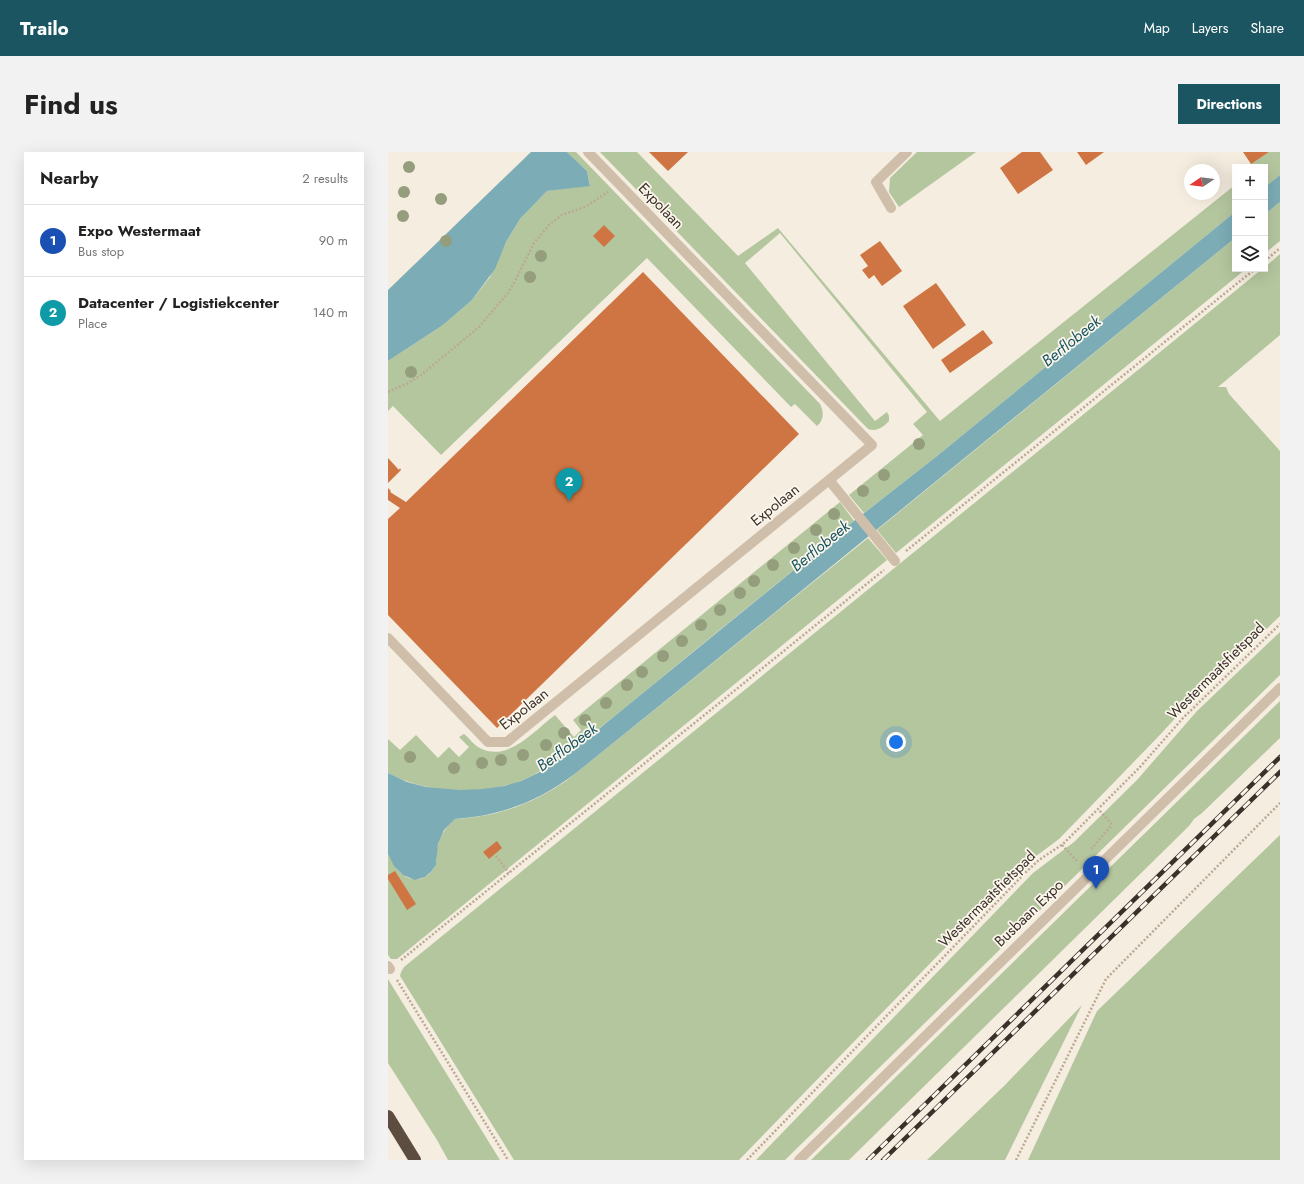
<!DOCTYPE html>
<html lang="en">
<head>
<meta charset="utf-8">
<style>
  :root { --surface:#fff; --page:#f2f2f2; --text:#222; --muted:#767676; --line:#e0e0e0; --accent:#1b5561 }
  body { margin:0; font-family:Jost,sans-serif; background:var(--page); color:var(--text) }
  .controls { position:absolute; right:12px; top:12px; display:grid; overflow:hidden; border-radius:0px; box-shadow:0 4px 16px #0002 }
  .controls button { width:36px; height:36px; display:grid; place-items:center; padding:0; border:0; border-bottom:1px solid var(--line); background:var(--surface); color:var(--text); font:20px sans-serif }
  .compass { position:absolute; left:796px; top:12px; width:36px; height:36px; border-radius:50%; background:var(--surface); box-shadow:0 4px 16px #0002; rotate:257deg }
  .you { position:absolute; left:508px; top:590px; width:14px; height:14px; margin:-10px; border:3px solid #fff; border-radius:50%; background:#1a73e8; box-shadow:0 0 0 6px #1a73e833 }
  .badge { display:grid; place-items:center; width:26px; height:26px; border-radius:50%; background:var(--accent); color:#fff; font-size:13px; font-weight:700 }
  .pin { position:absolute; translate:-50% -33px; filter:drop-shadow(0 1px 2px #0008) }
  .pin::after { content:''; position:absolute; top:21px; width:14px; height:12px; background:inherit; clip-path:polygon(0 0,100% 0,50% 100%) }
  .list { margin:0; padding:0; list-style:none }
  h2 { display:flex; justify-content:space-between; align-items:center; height:52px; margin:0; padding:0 16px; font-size:17px }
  h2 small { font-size:13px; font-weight:400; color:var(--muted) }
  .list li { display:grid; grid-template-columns:26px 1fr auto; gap:12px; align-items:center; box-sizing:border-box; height:72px; padding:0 16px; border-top:1px solid var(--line) }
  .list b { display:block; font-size:15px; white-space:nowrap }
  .list p { margin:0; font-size:13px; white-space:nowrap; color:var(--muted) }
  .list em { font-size:13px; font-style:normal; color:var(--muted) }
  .icon { flex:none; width:22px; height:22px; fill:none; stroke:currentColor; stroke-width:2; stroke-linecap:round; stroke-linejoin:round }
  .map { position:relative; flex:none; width:892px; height:1008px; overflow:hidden; border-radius:0px }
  header { display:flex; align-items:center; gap:24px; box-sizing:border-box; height:56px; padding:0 20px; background:var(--accent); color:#fff }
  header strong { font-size:19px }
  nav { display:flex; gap:22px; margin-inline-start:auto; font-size:14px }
  .intro { display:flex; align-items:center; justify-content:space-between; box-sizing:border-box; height:96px; padding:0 24px }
  h1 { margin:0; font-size:28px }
  .button { padding:10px 18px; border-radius:0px; background:var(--accent); color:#fff; font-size:14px; font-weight:700 }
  main { display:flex; gap:24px; padding:0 24px }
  aside { flex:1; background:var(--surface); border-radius:0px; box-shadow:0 4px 16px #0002 }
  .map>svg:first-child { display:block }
  .green { fill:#b4c69e }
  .water { fill:#7cacb5 }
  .building { fill:#cf7543 }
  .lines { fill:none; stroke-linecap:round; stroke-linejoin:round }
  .path { stroke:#bba994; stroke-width:2.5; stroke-dasharray:2 2; stroke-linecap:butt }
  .lane { stroke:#cfbfaa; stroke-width:10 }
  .street { stroke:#cfbfaa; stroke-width:10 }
  .highway { stroke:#5d4c40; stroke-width:12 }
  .rail-casing { stroke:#3c312a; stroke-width:4.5 }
  .rail { stroke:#fcf7ed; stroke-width:3; stroke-dasharray:9; stroke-linecap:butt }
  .tree { fill:#949d7c }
  .labels { text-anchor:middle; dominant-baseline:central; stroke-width:3.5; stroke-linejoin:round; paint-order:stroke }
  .street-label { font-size:15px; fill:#3c312a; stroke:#fcf7ed }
  .water-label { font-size:16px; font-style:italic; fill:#1b5561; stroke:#fcf7ed }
</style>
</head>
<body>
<header>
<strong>Trailo</strong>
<nav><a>Map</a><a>Layers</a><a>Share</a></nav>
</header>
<div class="intro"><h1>Find us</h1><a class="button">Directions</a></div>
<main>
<aside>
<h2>Nearby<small>2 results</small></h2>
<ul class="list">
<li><span class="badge" style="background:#1a4fb4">1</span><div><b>Expo Westermaat</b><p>Bus stop</p></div><em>90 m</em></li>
<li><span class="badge" style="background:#0f9aa8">2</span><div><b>Datacenter / Logistiekcenter</b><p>Place</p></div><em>140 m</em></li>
</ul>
</aside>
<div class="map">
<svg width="892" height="1008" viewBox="0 0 892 1008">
  <rect width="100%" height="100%" fill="#f5eddf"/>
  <path class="green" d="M179,0H188L432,252C436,260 436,268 429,274L407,252L403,255L259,106L53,303L5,254L0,259V209L55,173L84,148L102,125L118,90L132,67L159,39L202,33L199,19Z
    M212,0H249L350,104L390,76L552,269L847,33V60L549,304L476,361L461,343L535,283L525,272L539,260L392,81L357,111L487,269L499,260L501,264V269C495,275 489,280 480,277Z
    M529,0H588L511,55L501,40L502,26Z
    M881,0H892V23L877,35V15L859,14Z
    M892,50V89L877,101V62Z
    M847,86V117H858L508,401L489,378Z
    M892,102V183L830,235H838L841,242L892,299V464L803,549L769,586L671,687L647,705L627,724L351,1008H126L12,824L13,820L16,815L874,117H877V115Z
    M452,350L466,369C396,426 325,483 255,541C230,561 205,582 179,601C165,611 151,621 135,628C94,644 39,642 0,621V587L12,598L28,583L50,606L61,595L71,605L81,595L71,585L76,582C82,586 85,593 92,596C120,611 147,578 167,563L186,585L193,578L185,568Z
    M480,386L499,408L9,807H3L0,803V702C7,715 15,729 31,727C38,726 43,721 46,716C49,711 49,705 49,698C51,685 57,676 67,667C110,665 143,652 178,629Z
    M892,480V523L397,1008H368L645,721L686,690L749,628L809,559Z
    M892,549V586L814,661L806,667L801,674L461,1008H423Z
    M892,683V1008H640L709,859Z
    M0,827L11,845L112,1008H60L49,988L0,911Z
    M694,853L617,1008H539L617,933Z"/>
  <path class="water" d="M143,0H179L199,19L202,34L159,39L132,67L118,90L107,117L84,148L55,173L0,209V138Z
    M892,23V50L877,62V35Z
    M847,60V86L385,462L188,621C151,649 113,664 67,667L56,678L50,692L48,713L43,720L37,725L27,728L15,723L6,714L0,702V621L19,630L38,635L72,638L95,637L116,634L133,629L154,619L201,585L466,369L549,304Z"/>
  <path class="building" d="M261,0H300L280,19Z
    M634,0H652L665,18L630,42L612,16Z
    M689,0H716L698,13Z
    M855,0H881L863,12Z
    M216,73L227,84L216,95L205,84Z
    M492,89L514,119L494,134L486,123L481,127L474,118L480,114L472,103Z
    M255,120L411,282L109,576L0,463V367L12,356L0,348V336L3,339L2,340L18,350Z
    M548,131L578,173L545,197L515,154Z
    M595,178L605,191L562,221L553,208Z
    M0,306L11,318L12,316L13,318L0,331Z
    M109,689L114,696L101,707L95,700Z
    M7,719L28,752L19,758L0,727V723Z"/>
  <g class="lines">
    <path class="path" d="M877,109L892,96
      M0,240L20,231L32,224L91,175L120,141L126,131L146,91L161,73L174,63L197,55L220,40
      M518,399L867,117
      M674,693L689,709
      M703,697L723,674V671L710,657
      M108,704L121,721
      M13,808L496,418
      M9,828L120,1008
      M359,1008L638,720L651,708L675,692L752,615L795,566L892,472
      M628,1008L718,827L892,651"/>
    <path class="lane" d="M441,328L507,409
      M0,486L100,590H119L484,293L200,0
      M0,814L2,817
      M411,1008L892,536"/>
    <path class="street" d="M503,56L488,30L519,0"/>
    <path class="highway" d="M0,964L27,1008"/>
    <defs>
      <path id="rail" d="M480,1008L892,605
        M495,1008L892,620"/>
    </defs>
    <use href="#rail" class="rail-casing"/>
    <use href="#rail" class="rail"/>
  </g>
  <g class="tree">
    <circle cx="21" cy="15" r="6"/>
    <circle cx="16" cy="40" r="6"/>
    <circle cx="53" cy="47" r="6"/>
    <circle cx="15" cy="64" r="6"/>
    <circle cx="58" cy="89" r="6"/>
    <circle cx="153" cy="104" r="6"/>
    <circle cx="142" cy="125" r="6"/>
    <circle cx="23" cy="220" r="6"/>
    <circle cx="531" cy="292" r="6"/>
    <circle cx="496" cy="323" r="6"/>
    <circle cx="475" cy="339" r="6"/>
    <circle cx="446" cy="362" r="6"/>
    <circle cx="428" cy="378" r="6"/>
    <circle cx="406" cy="396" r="6"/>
    <circle cx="385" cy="413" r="6"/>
    <circle cx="366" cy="429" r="6"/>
    <circle cx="352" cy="441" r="6"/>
    <circle cx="332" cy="458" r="6"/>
    <circle cx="313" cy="473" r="6"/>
    <circle cx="294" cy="489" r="6"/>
    <circle cx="275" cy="504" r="6"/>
    <circle cx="254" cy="520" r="6"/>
    <circle cx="239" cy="533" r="6"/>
    <circle cx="218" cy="551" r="6"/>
    <circle cx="197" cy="568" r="6"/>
    <circle cx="176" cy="581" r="6"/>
    <circle cx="158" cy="593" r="6"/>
    <circle cx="135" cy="603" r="6"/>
    <circle cx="22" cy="605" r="6"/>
    <circle cx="113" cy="608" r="6"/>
    <circle cx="94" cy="611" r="6"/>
    <circle cx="66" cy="616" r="6"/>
  </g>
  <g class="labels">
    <g class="street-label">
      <text transform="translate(273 54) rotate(46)">Expolaan</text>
      <text transform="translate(387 353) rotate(-39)">Expolaan</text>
      <text transform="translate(828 519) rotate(-45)">Westermaatsfietspad</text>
      <text transform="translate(136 557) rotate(-38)">Expolaan</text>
      <text transform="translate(599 747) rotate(-45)">Westermaatsfietspad</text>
      <text transform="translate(641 761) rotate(-44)">Busbaan Expo</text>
    </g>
    <g class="water-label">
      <text transform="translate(683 189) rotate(-39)">Berflobeek</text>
      <text transform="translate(432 394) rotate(-39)">Berflobeek</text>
      <text transform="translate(179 595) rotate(-36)">Berflobeek</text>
    </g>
  </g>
</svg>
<div class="controls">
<button>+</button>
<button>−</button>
<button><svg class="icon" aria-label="layers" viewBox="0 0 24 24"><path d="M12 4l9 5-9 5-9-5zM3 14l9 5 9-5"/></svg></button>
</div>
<svg class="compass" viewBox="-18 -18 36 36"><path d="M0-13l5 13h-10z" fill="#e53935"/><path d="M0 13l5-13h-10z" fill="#767676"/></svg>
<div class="you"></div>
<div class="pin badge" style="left:708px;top:737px;background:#1a4fb4">1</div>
<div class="pin badge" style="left:181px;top:349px;background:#0f9aa8">2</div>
</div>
</main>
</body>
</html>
